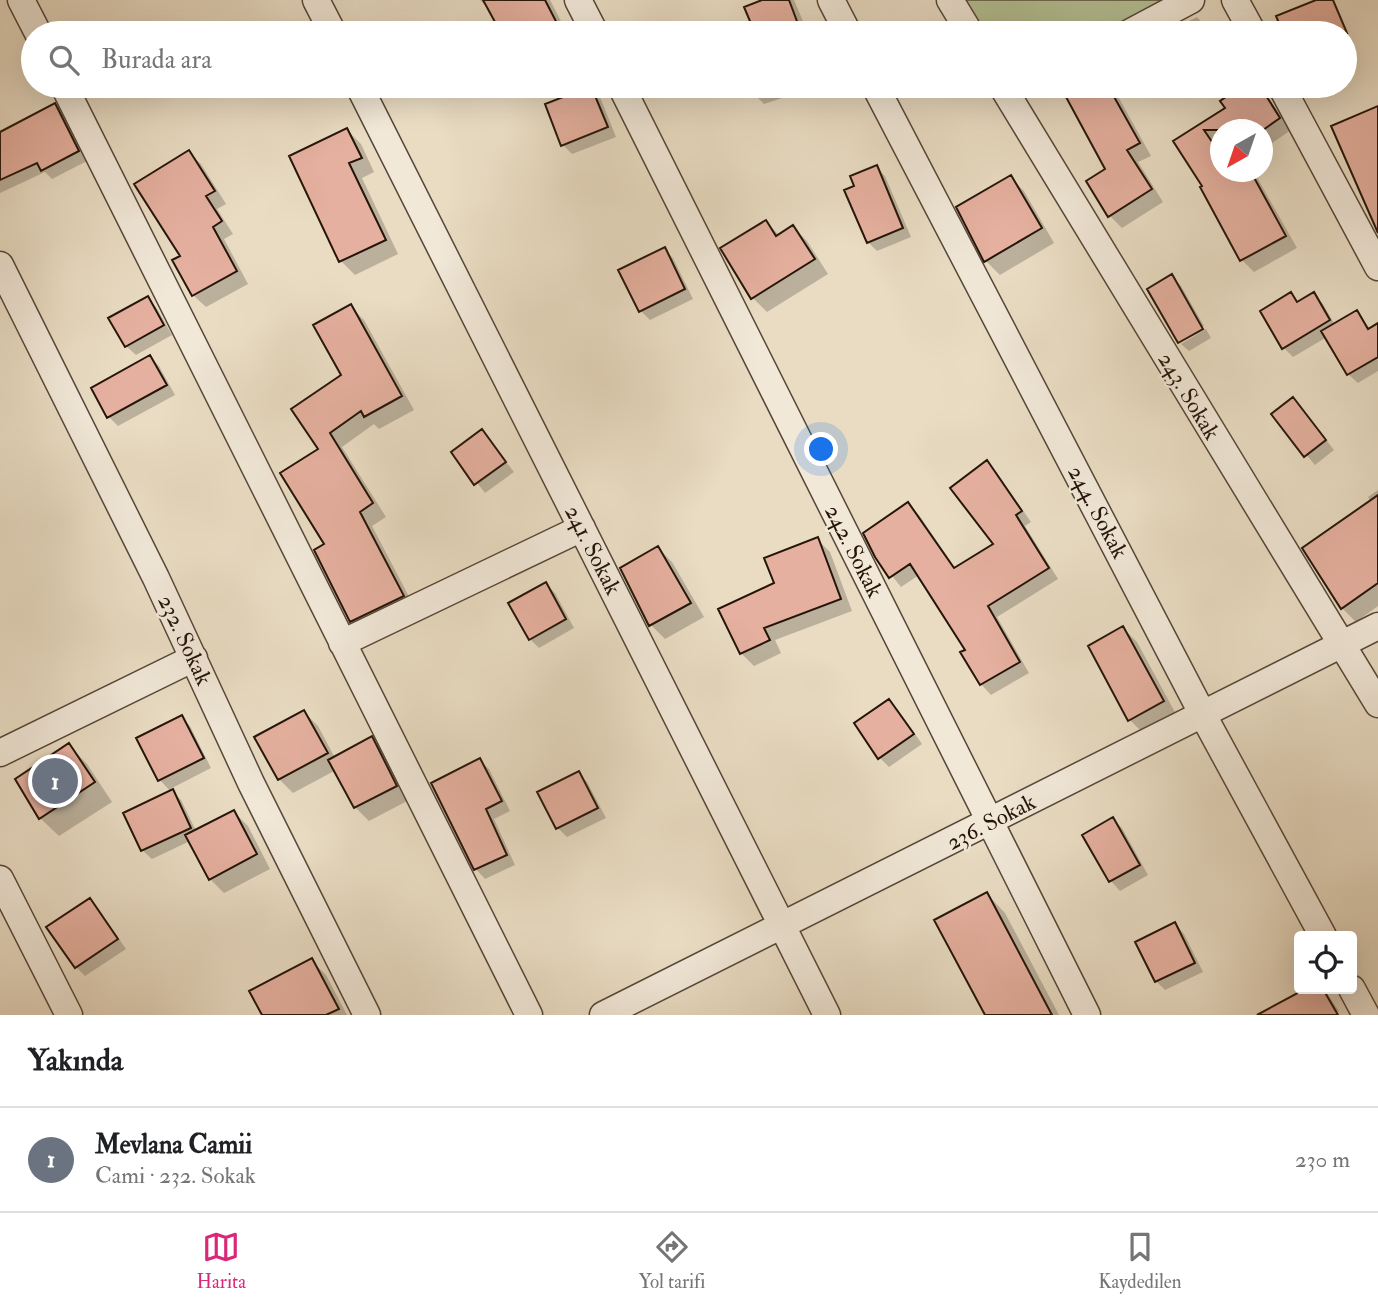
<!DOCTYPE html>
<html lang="tr">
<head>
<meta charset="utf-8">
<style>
  :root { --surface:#fff; --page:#f2f2f2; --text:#202124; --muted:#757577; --line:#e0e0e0; --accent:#db2777 }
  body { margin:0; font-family:"IM FELL Double Pica",serif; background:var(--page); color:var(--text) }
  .controls { position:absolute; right:21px; bottom:21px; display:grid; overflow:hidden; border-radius:7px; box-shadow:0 7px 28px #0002 }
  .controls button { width:63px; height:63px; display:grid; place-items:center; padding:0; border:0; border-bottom:2px solid var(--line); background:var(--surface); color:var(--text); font:35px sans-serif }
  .compass { position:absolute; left:1210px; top:119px; width:63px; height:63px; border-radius:50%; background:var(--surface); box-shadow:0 7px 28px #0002; rotate:220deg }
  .you { position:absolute; left:822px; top:450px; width:24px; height:24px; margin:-18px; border:5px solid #fff; border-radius:50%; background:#1a73e8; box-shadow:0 0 0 10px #1a73e833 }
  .badge { display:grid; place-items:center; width:46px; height:46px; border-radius:50%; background:var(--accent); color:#fff; font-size:23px; font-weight:700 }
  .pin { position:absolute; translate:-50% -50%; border:4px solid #fff; box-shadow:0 2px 7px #0006 }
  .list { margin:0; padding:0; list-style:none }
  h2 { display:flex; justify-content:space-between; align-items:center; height:91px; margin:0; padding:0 28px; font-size:30px }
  h2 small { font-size:23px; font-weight:400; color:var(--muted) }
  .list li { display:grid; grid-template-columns:46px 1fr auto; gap:21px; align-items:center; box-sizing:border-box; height:105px; padding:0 28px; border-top:2px solid var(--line) }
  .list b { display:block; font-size:26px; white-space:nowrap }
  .list p { margin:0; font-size:23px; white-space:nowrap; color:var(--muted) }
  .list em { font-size:23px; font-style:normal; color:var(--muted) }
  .icon { flex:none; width:38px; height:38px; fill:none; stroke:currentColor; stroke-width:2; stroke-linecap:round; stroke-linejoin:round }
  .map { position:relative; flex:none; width:1378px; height:1015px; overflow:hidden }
  .search { position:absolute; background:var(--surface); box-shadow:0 7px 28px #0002; left:21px; right:21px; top:21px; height:77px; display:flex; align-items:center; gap:18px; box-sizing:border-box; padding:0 24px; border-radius:38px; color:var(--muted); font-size:26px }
  .sheet { height:196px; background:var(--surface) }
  nav { display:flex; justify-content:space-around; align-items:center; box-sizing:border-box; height:98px; border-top:2px solid var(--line); background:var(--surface); font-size:19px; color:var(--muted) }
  nav a { display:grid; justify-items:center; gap:4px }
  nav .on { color:var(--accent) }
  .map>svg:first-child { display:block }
  .green { fill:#b4c195; stroke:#6c6b4f; stroke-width:2 }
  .shadow { fill:#0003 }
  .building { fill:#e5b09f; stroke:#251509; stroke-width:2 }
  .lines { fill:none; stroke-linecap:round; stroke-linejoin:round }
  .minor-casing { stroke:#564738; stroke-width:29 }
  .minor { stroke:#f1e8d8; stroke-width:26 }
  .labels { text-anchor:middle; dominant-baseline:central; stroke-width:5; stroke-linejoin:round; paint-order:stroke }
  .street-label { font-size:23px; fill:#251509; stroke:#f1e8d8 }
</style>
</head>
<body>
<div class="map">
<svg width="1378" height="1015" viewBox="0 0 1378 1015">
  <rect width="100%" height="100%" fill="#e9dcc3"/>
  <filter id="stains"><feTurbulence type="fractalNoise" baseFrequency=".00286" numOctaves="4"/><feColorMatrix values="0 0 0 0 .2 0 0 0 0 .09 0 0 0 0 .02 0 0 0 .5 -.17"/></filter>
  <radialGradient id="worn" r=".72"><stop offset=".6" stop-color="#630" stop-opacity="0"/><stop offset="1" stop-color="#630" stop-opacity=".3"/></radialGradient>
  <path class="green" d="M960,0H1173L1107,33H980Z"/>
  <path class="shadow" d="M480,0H550L567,33H503L492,12Z
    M767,0H794L808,33H756L746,8Z
    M1197,17L1210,33H1166Z
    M750,86H819L764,104L752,92Z
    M1091,86H1110L1115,91L1151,156L1138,162L1163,202L1122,228L1110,216L1108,170L1069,98Z
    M1245,86H1260L1291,130L1262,150V130H1220V172H1254L1297,248L1254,272L1242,260L1205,186L1176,142L1227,109L1222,102Z
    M591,87L600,97L616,137L572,154L563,145Z
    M55,105L64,115L87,161L52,179L45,172L0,193V134Z
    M347,130L361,144L374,172L362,178L398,254L355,275L341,261Z
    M188,152L201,164L226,204L217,209L233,234L224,239L248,284L206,307L193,295L182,256Z
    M876,167L885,176L911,237L877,251L868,242Z
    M1010,178L1024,191L1054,243L1000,275L986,261Z
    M766,222L780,236L793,227L807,241L828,274L767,312L753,298L722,249Z
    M664,249L673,258L693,299L650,320L641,311Z
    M1172,277L1181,286L1204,326L1180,342L1150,289Z
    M1291,294L1299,303L1314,294L1323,304L1335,325L1357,312L1370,329L1378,332V371L1358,383L1348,374L1327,337L1293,357L1284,348Z
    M147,298L156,307L172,335L136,355L126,346Z
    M350,306L364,320L414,410L379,429L374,424L342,447L386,517L372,526L416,610L365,634L351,621L327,545L321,449L343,376Z
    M1206,329L1211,338L1189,351L1181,344Z
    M150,357L159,366L175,395L118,426L109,417Z
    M1302,409L1334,450L1315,465L1273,415Z
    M482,431L514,472L485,493L453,452Z
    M987,462L997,473L1031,522L1025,526L1058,579L997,617L1029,673L991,695L981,684L967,650L919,575L901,587L876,556L908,504L919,515L956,569L995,544Z
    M1378,490V606L1356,622L1342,608L1371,502L1368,497Z
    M817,539L830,552L852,611L775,640L781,653L754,666L741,653L776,583Z
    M658,548L672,562L704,617L665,639L651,625Z
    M546,584L555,593L574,628L539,648L530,639Z
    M1123,628L1137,642L1177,716L1144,734L1130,720Z
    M889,701L898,710L922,744L889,767L880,758Z
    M304,712L318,726L335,758L371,738L385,752L409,800L369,821L355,807L336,770L293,793L279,779L257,737Z
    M181,717L190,726L211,768L170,789L181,800L196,831L234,812L248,826L270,869L224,893L210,879L190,841L152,859L142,850L171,792L160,780Z
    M69,745L87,764L112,802L59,836L40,818Z
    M479,760L489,769L510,811L494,819L515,865L485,879L476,869L433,784Z
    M578,773L587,782L606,818L567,837L558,828L539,793Z
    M1113,819L1122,828L1148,875L1120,891L1111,881L1085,835Z
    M987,894L1005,913L1059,1015H987Z
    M90,900L99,910L126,949L85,976L76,967L49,928Z
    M1175,924L1184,934L1203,972L1165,990L1156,981Z
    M312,961L326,975L347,1015H264Z
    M1309,989H1324L1339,1011L1332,1015H1268L1266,1012Z"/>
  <path class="building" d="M483,0H545L562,33H501Z
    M762,0H789L798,24L794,26L797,33H755L744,7Z
    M1316,0H1333L1347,33H1283L1276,16Z
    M591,86L608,127L561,146L545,104Z
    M1088,86H1108L1140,143L1127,150L1152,189L1108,217L1086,181L1105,169L1066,97Z
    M1242,86H1260L1280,118L1263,130H1204L1221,155V172H1251L1286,236L1240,261L1200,187L1202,186L1173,141L1225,108L1220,101Z
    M55,103L79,151L41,171L37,163L0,180V132Z
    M1378,106V233L1331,126Z
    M347,128L362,158L349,163L386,240L339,262L289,156Z
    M189,150L215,191L206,196L222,221L213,227L237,271L192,296L172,260L180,256L134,184Z
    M877,165L903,228L867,243L844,190L854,186L850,176Z
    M1011,175L1042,228L984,262L956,207Z
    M766,220L776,236L793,225L815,259L751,299L720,248Z
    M665,247L685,289L639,312L618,270Z
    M1172,274L1203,329L1178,343L1147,289Z
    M1291,292L1297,302L1314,292L1330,320L1282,349L1260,311Z
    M148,296L164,325L125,347L108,318Z
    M351,304L402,396L364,417L361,411L330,433L373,503L360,512L404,596L350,622L314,550L324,544L280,473L318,449L291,409L341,375L313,325Z
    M1357,310L1368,329L1378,323V357L1347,375L1321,331Z
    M150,355L167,385L107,418L91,388Z
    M1293,397L1326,440L1304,457L1271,414Z
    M482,429L506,462L474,485L451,452Z
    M987,460L1022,511L1016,515L1049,568L988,606L1020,662L980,685L960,652L965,650L910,564L889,578L875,557L863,533L908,502L954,568L993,544L950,488Z
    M1378,495V583L1341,609L1302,548Z
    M818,537L841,599L764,628L770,640L740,654L718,609L774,583L764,558Z
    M658,546L691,603L649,626L620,568Z
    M546,582L566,619L529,640L508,603Z
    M1123,626L1164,701L1128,721L1088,646Z
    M889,699L914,734L878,759L854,723Z
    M304,710L328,753L278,780L254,737Z
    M182,715L204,758L158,781L136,738Z
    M372,736L397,786L354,808L328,760Z
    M69,743L95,782L39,819L15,779Z
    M480,758L502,801L486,809L507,855L474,870L431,783Z
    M579,771L598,808L556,829L537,792Z
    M173,789L191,828L141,851L123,813Z
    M234,810L257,854L209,880L185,835Z
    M1113,817L1140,865L1109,882L1082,835Z
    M987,892L1052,1015H985L934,920Z
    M90,898L118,939L75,968L46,927Z
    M1175,922L1195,963L1155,982L1135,942Z
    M312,958L339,1009L326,1015H262L249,991Z
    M1305,989H1323L1338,1015H1257Z"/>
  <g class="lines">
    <defs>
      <path id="minor" d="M21,0L38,33
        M316,0L333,33
        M578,0L595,33
        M831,0L848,33
        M950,0L970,33
        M1235,0L1253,33
        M1129,33L1191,0
        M64,86L529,1015
        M359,86L827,1015
        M621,86L1087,1015
        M875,86L1203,715L1323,936
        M1002,86L1378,704
        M1281,86L1378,267
        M0,265L156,578L251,783L367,1015
        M342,643L582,528
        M0,753L194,658
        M0,879L69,1015
        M1352,989L1366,1015
        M603,1015L1378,626"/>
    </defs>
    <use href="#minor" class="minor-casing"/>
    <use href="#minor" class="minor"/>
  </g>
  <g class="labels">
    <g class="street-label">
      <text transform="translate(1189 396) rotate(59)">243. Sokak</text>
      <text transform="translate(1098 512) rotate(62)">244. Sokak</text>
      <text transform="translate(593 550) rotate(63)">241. Sokak</text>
      <text transform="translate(854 551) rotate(63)">242. Sokak</text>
      <text transform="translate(185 640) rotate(65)">232. Sokak</text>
      <text transform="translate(991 822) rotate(-27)">236. Sokak</text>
    </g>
  </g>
  <rect width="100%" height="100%" filter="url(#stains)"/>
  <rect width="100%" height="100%" fill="url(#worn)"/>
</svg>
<div class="controls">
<button><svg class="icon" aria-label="locate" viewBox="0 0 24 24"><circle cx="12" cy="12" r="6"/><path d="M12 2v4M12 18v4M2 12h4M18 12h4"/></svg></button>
</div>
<svg class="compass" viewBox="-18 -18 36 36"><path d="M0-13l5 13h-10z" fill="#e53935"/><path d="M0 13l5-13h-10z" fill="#757577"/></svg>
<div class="you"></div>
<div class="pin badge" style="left:55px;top:781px;background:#6b7280">1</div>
<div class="search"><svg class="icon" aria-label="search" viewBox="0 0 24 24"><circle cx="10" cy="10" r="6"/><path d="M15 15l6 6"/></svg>Burada ara</div>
</div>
<section class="sheet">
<h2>Yakında<small></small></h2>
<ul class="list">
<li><span class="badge" style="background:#6b7280">1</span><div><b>Mevlana Camii</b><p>Cami · 232. Sokak</p></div><em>230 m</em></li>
</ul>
</section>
<nav>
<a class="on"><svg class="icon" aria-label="map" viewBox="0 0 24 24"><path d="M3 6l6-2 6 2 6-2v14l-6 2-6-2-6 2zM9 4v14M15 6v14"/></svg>Harita</a>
<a><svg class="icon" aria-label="directions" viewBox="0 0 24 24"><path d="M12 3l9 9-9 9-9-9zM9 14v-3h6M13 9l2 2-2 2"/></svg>Yol tarifi</a>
<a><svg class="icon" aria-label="saved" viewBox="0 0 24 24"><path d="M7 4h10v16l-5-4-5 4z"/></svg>Kaydedilen</a>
</nav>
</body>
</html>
